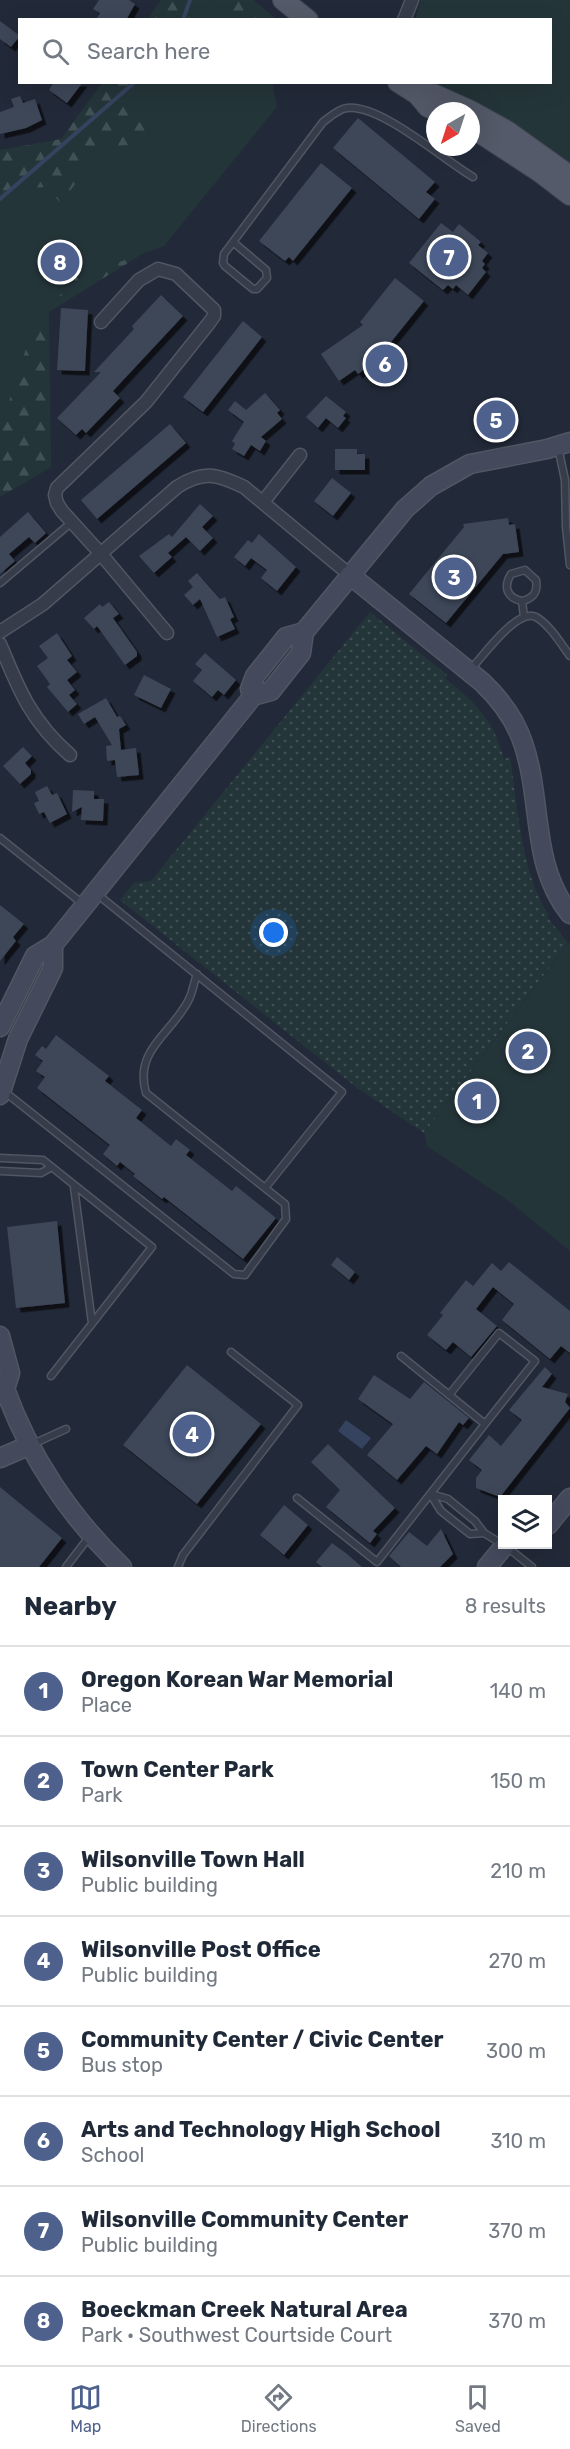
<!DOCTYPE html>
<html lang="en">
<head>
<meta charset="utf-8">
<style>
  :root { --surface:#fff; --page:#f6f6f7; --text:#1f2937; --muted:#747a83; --line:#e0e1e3; --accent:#4e618c }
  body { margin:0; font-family:Rubik,sans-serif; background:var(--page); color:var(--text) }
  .controls { position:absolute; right:18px; bottom:18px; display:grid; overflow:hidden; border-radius:0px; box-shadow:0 6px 24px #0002 }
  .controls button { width:54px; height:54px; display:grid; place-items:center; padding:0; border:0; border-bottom:2px solid var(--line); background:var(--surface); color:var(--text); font:30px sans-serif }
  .compass { position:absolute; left:426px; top:102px; width:54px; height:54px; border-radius:50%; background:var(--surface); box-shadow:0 6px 24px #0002; rotate:219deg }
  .you { position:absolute; left:274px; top:933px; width:21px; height:21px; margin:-15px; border:4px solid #fff; border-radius:50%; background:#1a73e8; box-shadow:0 0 0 9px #1a73e833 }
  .badge { display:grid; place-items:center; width:39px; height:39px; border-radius:50%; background:var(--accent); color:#fff; font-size:20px; font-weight:700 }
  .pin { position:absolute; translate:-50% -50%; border:3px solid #fff; box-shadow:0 2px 6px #0006 }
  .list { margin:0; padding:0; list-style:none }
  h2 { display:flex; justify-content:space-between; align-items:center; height:78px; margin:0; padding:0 24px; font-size:26px }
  h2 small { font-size:20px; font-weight:400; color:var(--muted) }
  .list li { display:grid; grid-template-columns:39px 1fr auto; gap:18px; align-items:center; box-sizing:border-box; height:90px; padding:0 24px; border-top:2px solid var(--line) }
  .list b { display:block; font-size:22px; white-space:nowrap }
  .list p { margin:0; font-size:20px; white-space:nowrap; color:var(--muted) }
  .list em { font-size:20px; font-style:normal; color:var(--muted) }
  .icon { flex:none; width:33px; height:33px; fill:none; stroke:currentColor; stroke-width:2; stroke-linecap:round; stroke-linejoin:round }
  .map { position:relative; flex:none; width:570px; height:1567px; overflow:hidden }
  .search { position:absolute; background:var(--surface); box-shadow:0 6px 24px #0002; left:18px; right:18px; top:18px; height:66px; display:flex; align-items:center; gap:15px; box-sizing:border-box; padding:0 21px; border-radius:0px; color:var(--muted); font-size:22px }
  .sheet { height:798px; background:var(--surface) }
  nav { display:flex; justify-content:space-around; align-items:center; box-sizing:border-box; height:84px; border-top:2px solid var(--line); background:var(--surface); font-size:16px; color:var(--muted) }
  nav a { display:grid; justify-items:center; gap:3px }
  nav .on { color:var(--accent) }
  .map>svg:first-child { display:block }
  .grass { fill:url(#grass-dots) }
  .forest { fill:url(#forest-firs) }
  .park { fill:#243539 }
  .water { fill:#36435f }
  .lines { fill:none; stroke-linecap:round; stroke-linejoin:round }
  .stream { stroke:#36435f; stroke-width:4 }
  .building { fill:#3e4758; filter:url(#shadow) }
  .lane-casing { stroke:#515663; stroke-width:9 }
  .street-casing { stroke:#515663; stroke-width:15 }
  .secondary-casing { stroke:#515663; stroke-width:21 }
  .primary-casing { stroke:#3f4552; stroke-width:22 }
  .lane { stroke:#363c49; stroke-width:6 }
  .street { stroke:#363c49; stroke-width:12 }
  .secondary { stroke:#444a5c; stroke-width:18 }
  .primary { stroke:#545a69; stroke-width:20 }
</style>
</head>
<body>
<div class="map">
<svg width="570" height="1567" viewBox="0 0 570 1567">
  <defs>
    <pattern id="grass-dots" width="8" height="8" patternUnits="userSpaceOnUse" patternTransform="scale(1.5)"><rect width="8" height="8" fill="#243539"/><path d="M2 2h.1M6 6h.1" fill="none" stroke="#415054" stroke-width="1.8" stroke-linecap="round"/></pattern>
    <pattern id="forest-firs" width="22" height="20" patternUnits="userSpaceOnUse" patternTransform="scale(1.5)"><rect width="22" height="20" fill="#243539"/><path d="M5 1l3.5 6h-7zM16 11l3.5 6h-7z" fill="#415054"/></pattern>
    <filter id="shadow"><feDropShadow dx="4.5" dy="4.5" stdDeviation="0" flood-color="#0009"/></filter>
  </defs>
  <rect width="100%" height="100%" fill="#222938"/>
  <path class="grass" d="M370,612L447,675L445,678C476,704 493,718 504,759L510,757C517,803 522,878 549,915L547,917L568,943L424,1133L356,1087L120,900L134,883L151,881Z"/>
  <path class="forest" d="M161,0H253L276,19L147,20Z
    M102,83H275L259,109L155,246L49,312L51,467L0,497V150L61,139Z"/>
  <path class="park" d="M203,0H209L233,19H190L195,8Z
    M421,0H570V168L454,95L424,83L550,82V20H415Z
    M141,82L272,83L277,107L164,246L75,278L34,324L0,429V191L45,187L61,203L100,151L125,145L146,149L152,138L132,110L135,90Z
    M570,941V1251L510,1202L427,1146L424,1133Z"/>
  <path class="water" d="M346,1420L371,1438L362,1449L338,1431Z"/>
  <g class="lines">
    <path class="stream" d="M183,20L190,0
      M0,199L135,82"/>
  </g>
  <path class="building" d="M99,0H129L135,4L126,20H96L100,13L93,9Z
    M0,21L20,36L11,47L0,39Z
    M54,82H83L67,103L49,90Z
    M20,96L23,103L35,99L42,120L26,128L0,134V112L14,107L11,99Z
    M358,118L435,182L426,192L435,199L419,219L333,148Z
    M321,163L352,188L293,261L289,257L285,261L259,241Z
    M441,223L453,232L459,224L481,242L478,245L488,253L482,261L485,264L482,268L486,272L468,295L456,285L453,289L448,285L443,290L409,263Z
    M395,278L424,301L387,347L365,363L368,367L358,374L355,370L339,381L321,354L363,325L360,322Z
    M161,295L183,316L113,391L120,398L86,433L82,429L76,435L57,418L101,372H94L134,329L132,326Z
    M61,308L88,310L85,371L57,370Z
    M243,321L262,337L203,412L183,397Z
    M265,393L280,410L277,413L282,419L261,437L266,441L260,451L251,445L244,456L232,449L235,444L232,441L244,422L228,410L235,401L246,410Z
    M326,396L346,412L343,416L346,418L338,428L326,418L318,428L306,417Z
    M170,424L186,443L97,519L81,500Z
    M335,449H357V454H365V470H335Z
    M332,478L351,493L333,516L314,501Z
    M200,504L213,516L202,527L213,538L200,551L186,537L168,553L172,557L154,573L139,556L169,534L172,537Z
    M28,512L46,533L35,543L29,537L9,554L15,561L0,574V537Z
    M508,518L509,525L515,524L519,552L503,554L446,623L409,594L464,527L463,524Z
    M259,534L296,567L277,591L261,578L267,570L251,558L245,566L234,557L248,540L252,543Z
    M197,573L220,599L225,597L234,617L230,619L235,629L217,637L200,599L193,605L184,595L193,587L188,581Z
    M109,602L119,614L113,618L137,652V656L125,665L97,626L94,629L84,618L100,604L102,607Z
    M57,633L72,656L67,660L77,672L67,680L75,690L69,695L77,704L68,712L47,687L50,684L37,666L48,658L39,646Z
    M205,653L236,680L224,695L218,690L212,697L193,681L202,670L195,664Z
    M144,675L171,689L161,708L134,695Z
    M106,698L117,717L120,716L126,725L119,729L121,750L136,748L139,775L117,777L115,760L107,761L106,746L112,745L95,717L84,724L78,714Z
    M23,747L32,756L25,763L31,770V774L20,784L3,766Z
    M47,786L52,795L57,793L67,814L50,823L44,812L39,814L34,803L39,801L35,792Z
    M73,790L94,791V799H104L103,821L81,820L82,807L72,812Z
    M0,905L24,924L13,937L16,941L0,961Z
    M56,1035L109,1076L105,1081L142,1110L136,1118L171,1146L176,1139L190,1150L186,1155L232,1191L236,1186L276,1218L243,1259L164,1197L162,1199L133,1176L135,1174L120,1162L117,1166L103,1154L110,1145L37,1088L45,1077L36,1071L43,1061L35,1055L42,1046L46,1049Z
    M57,1221L65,1303L16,1308L7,1227Z
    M337,1257L355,1272L349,1280L331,1265Z
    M509,1262L570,1311V1353L561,1346L550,1359L502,1320L514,1304L493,1287L476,1309L497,1326L471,1357L453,1342L446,1350L427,1335L443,1315L440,1313L466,1280L473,1286L492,1263L501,1271Z
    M187,1365L261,1424L197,1504L123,1445Z
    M545,1367L552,1374L542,1387L568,1394L565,1402L570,1408L500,1497L476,1488V1478L482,1470L469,1460L489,1435L501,1446L522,1420L509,1410Z
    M374,1375L410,1399L424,1382L469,1418L463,1425L459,1422L437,1454L426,1446L397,1480L367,1455L393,1424L358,1399Z
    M328,1444L395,1508L373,1531L377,1534L370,1543L326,1507L340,1490L311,1462Z
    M0,1487L62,1538L39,1567H0Z
    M284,1505L308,1525L284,1555L260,1535Z
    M441,1529L453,1554L440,1567H401L389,1556L409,1532L427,1546Z
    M332,1543L347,1554L362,1567H322L316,1562Z"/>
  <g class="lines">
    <defs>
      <path id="lane" d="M233,242L266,270L267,278L257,289H253L225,266L223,263L224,254L323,122C330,117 338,109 347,108C379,103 444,160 473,177
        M558,447L565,480L566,527L570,565
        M0,583L72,522
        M522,601C507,598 503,587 511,574L525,570L536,580C538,592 534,598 522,601L524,617
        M469,671C482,658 517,607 536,617C550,625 561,644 570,656
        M0,838L83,904
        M97,894L342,1092L265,1188L146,1093C133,1048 175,1032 190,997C193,990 194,982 197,974
        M5,1092L234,1274L245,1275L286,1219L285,1204L265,1188
        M0,1158L43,1160L152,1247L51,1376
        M0,1171L41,1173L50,1168
        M74,1187L92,1323
        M449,1395L499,1333L535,1361L485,1424
        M33,1444L66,1429
        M431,1494L448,1499L475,1521L484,1533L502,1544
        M431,1495L441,1511L470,1534L484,1533
        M297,1498L377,1562L485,1424L401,1356
        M507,1547L532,1567
        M66,1567L89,1537
        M178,1567L183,1555L298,1405L231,1352"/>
      <path id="street" d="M404,20L412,0
        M101,322L139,280L158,269L176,274L214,310V316L209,323L146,402L57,488L55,495L57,503L62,511L101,554L167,633
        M263,502L300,455
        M0,632L43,604L177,487C203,470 217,474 244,487L350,575
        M0,644C19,690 31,721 70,755"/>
      <path id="secondary" d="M350,575L482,682C500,699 515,719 523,743C543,801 530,864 570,914
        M253,696L250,689L255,676L286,637L304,632
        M0,1027L35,956L53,945L253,696L271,691L301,653L304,632L405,509L431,486L470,464L547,449L570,442
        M0,1095L18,1039L53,968V945
        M0,1336L10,1373L5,1389
        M0,1385L5,1389C29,1456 71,1518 122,1567
        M0,1458L30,1445
        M548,1525L570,1498
        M487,1567L506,1544"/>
      <path id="primary" d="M283,0L308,20
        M398,82L417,94L428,107L438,111
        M417,94H433L471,111
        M471,111L507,131L570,176
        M471,127L540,172L570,195"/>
    </defs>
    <use href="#lane" class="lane-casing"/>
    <use href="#street" class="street-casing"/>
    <use href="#secondary" class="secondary-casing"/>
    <use href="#primary" class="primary-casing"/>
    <use href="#lane" class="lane"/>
    <use href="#street" class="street"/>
    <use href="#secondary" class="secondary"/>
    <use href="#primary" class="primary"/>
  </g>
</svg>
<div class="controls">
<button><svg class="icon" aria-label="layers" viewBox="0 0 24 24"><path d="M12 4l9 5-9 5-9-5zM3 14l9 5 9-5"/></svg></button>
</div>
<svg class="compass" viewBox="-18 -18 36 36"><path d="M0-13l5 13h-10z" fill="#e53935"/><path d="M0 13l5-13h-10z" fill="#747a83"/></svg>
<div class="you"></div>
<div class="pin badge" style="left:477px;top:1101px">1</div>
<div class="pin badge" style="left:528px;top:1051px">2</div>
<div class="pin badge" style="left:454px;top:577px">3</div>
<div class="pin badge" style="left:192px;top:1434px">4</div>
<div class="pin badge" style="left:496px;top:420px">5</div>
<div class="pin badge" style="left:385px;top:364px">6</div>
<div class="pin badge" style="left:449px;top:257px">7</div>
<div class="pin badge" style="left:60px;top:262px">8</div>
<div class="search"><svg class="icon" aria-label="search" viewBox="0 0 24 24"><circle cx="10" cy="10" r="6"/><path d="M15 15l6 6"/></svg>Search here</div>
</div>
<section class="sheet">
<h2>Nearby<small>8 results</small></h2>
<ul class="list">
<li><span class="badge">1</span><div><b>Oregon Korean War Memorial</b><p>Place</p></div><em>140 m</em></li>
<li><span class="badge">2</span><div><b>Town Center Park</b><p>Park</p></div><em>150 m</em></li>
<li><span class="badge">3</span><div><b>Wilsonville Town Hall</b><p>Public building</p></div><em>210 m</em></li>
<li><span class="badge">4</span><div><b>Wilsonville Post Office</b><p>Public building</p></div><em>270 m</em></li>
<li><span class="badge">5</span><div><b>Community Center / Civic Center</b><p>Bus stop</p></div><em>300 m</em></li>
<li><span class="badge">6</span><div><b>Arts and Technology High School</b><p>School</p></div><em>310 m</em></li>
<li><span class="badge">7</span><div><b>Wilsonville Community Center</b><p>Public building</p></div><em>370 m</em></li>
<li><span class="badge">8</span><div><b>Boeckman Creek Natural Area</b><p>Park · Southwest Courtside Court</p></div><em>370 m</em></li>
</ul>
</section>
<nav>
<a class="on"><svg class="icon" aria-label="map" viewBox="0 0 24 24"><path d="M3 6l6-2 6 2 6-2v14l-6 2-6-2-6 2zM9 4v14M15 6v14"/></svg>Map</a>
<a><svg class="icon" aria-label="directions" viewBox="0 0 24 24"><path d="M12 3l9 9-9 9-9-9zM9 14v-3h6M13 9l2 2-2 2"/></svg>Directions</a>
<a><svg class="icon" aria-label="saved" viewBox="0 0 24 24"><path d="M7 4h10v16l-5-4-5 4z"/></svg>Saved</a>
</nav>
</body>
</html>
